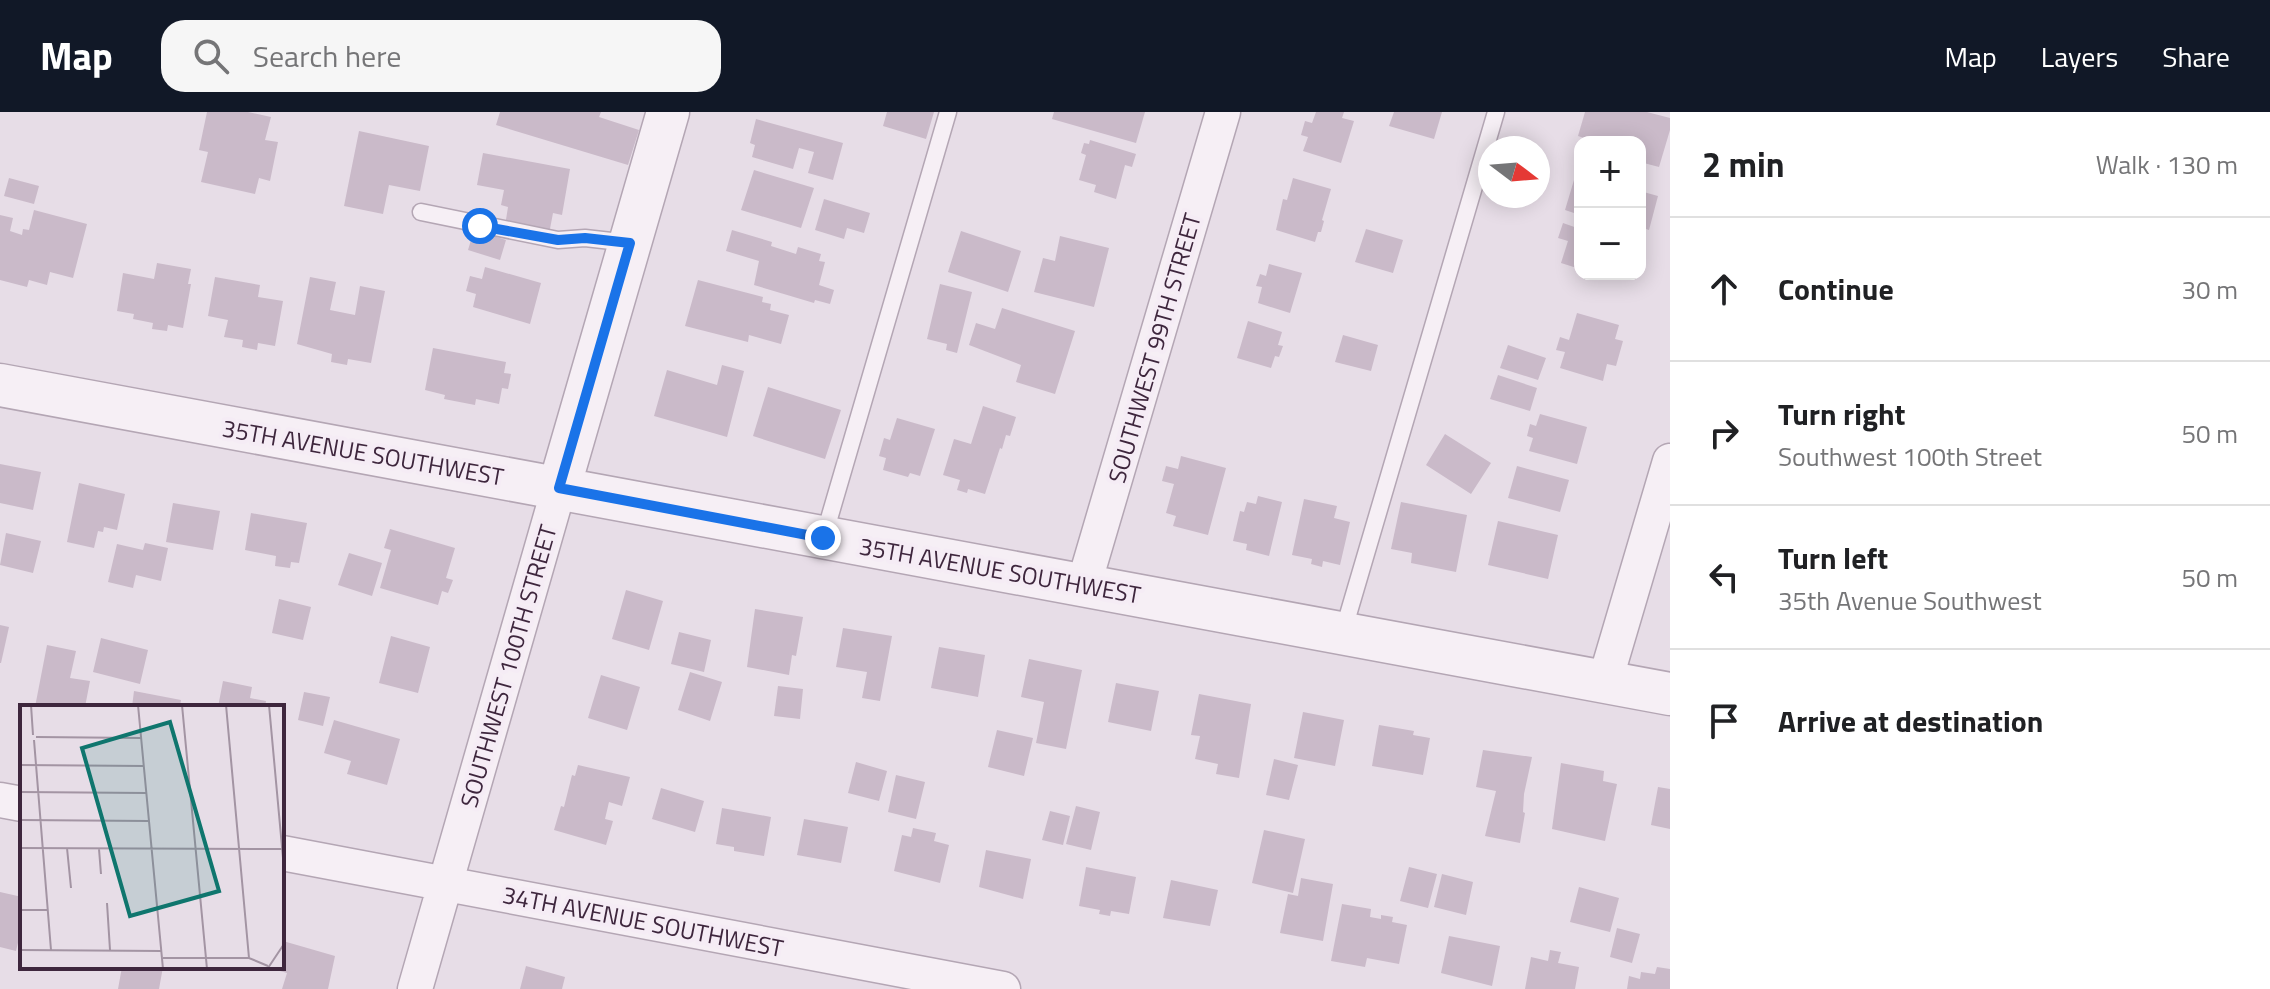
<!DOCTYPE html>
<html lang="en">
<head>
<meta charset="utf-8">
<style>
  :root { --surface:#fff; --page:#f6f6f6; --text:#202124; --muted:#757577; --line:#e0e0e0; --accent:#111827 }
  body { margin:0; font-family:"Titillium Web",sans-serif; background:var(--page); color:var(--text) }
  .controls { position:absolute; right:24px; top:24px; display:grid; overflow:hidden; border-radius:16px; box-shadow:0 4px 20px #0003 }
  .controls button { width:72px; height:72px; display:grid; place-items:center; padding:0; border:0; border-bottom:2px solid var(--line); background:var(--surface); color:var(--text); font:40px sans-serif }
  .compass { position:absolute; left:1478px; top:24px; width:72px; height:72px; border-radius:50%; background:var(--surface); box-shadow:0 4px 20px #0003; rotate:106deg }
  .stop { position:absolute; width:24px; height:24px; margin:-18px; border:6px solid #1a73e8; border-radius:50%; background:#fff }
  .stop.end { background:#1a73e8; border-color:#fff; box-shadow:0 2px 8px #0008 }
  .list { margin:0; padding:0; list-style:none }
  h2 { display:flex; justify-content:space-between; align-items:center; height:104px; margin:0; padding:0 32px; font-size:34px }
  h2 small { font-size:26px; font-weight:400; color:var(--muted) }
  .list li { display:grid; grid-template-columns:52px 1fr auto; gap:24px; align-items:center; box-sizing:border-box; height:144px; padding:0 32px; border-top:2px solid var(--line) }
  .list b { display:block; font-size:30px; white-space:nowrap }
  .list p { margin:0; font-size:26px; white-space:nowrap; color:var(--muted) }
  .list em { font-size:26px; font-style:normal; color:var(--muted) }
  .icon { flex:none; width:44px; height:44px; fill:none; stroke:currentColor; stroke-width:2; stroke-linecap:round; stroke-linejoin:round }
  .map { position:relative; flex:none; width:1670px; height:877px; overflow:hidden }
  header { display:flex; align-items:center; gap:48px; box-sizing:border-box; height:112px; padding:0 40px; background:var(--accent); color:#fff }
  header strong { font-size:38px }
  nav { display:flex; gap:44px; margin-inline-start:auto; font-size:28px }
  .search { width:560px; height:72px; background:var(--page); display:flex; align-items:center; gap:20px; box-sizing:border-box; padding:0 28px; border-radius:24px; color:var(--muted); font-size:30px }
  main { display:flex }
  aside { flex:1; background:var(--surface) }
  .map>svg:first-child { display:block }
  .building { fill:#cabac9 }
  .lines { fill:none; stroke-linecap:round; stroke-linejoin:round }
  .service-casing { stroke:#b4a6b4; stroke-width:19 }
  .minor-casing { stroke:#b4a6b4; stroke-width:37 }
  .tertiary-casing { stroke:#b4a6b4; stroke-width:45 }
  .service { stroke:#f6eff5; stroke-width:16 }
  .minor { stroke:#f6eff5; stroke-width:34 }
  .tertiary { stroke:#f6eff5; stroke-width:42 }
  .route { stroke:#1a73e8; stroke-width:10 }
  .labels { text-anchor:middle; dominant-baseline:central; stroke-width:8; stroke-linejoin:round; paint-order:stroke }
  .street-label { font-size:24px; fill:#3e263d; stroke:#f5ecf5 }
  .inset-road { fill:none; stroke:#a394a3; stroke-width:2 }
  .view { fill:#0f766e; fill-opacity:0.15; stroke:#0f766e; stroke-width:4 }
  .inset-edge { fill:none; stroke:#3e263d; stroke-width:4 }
</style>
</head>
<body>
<header>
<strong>Map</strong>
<div class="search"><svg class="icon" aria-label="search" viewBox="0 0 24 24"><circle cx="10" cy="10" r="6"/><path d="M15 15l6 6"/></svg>Search here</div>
<nav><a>Map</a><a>Layers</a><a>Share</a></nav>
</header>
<main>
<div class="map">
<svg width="1670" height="877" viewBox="0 0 1670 877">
  <rect width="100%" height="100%" fill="#e7dde7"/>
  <path class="building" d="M207,0H248L271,5L265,28L278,30L270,69L259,66L255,82L201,70L208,40L199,38Z
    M500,0H601L599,5L639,18L628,53L496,13Z
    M887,0H934L926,27L883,14Z
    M1054,0H1145L1136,31L1052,7Z
    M1316,0H1344L1342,6L1354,9L1341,51L1303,39L1308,25L1301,23L1305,9L1312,11Z
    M1394,0H1442L1434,27L1389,14Z
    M1585,0H1647L1670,6V18L1659,55L1640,50V30H1583L1584,26L1578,24Z
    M756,7L843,31L833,68L808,61L814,40L799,36L793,57L752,45L755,33L750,31Z
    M359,19L429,34L420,79L389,73L383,102L344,94Z
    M1090,28L1136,42L1132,55L1125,53L1116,87L1094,80L1096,73L1079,68L1086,43L1081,41L1084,31L1089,32Z
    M483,41L570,57L562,103L553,101L549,122L505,114L508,95L501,93L504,78L477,73Z
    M1580,48V103L1565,98Z
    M754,58L814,76L801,116L741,98Z
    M9,66L39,74L34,92L4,84Z
    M1293,66L1331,77L1322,108L1324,109L1321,120H1318L1315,130L1276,118L1283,87L1287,88Z
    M1640,79L1658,84L1649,118L1640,115Z
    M824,87L870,101L864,121L847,116L844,127L815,118Z
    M34,98L87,112L73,166L50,160L47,173L29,168L27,175L0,168V103L13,106L10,119L22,123L23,117L29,118Z
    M1563,111L1580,117V157L1561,151L1568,129L1558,126Z
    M1366,117L1403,128L1393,161L1355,150Z
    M474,118L506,128L500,148L468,138Z
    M732,118L772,130L771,134L796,142L798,135L821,142L819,149L825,150L819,173L834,178L830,192L815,188L814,191L754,173L759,149L726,139Z
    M961,119L1021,139L1008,180L948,160Z
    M1060,124L1109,136L1094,195L1034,180L1043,146L1055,149Z
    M157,151L191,157L188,172H191L183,216L168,213L167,219L152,217L153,211L133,207L134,202L117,199L123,161L154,167Z
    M1269,152L1302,161L1290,201L1258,191L1262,175L1256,174L1260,162L1266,164Z
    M485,155L541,171L530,212L473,195L476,182L466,179L470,164L482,167Z
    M215,165L260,173L258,185L283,189L275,234L258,231L257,238L242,235L243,228L224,225L228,208L208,204Z
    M310,165L336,170L330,198L355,203L360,174L385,179L371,251L348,247L347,253L331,250L332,242L297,232Z
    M698,168L763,185L762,190L771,192L770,198L789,203L781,232L749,223L748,230L685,214Z
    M940,172L972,180L957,241L946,238L947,232L927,227Z
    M1002,196L1075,219L1055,282L1016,270L1021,253L969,233L976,211L995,217Z
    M1577,201L1619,213L1615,227L1623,229L1616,254L1607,252L1603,269L1560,256L1565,240L1556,238L1560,225L1569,228Z
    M1248,209L1282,220L1278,233L1283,234L1279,245L1275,244L1271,256L1237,246Z
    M1343,223L1378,233L1371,259L1335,250Z
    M1508,233L1546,246L1538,268L1500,256Z
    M433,236L506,250L504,261L511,262L508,277L502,276L499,292L476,287L475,293L444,287L445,283L425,278Z
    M722,253L744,259L727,325L654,304L667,258L717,273Z
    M1498,263L1537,276L1530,299L1490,287Z
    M768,275L841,298L825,347L753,324Z
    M983,294L1016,305L1010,324L1006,323L1002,337L1000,336L985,382L968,377L967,381L957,378L960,368L943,363L954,327L971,332Z
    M1540,302L1587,315L1577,352L1529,339L1533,326L1527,324L1530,312L1536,314Z
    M897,306L935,317L920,364L910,361L908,365L883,358L886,346L879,344L884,326L890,328Z
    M1445,322L1491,351L1471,382L1426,353Z
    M1181,344L1226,356L1208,423L1173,414L1176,404L1166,401L1174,372L1162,369L1166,354L1178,357Z
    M0,352L41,360L33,398L0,391Z
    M1517,354L1569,368L1560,400L1508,386Z
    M79,371L125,382L117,418L104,415L103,420L98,419L94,436L67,430Z
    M1258,384L1282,390L1269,444L1246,438L1247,432L1233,429L1240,399L1244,400L1247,390L1256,392Z
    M1304,387L1337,394L1334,406L1350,410L1340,453L1323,449L1322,455L1311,452L1312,447L1292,443Z
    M1401,390L1467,403L1456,460L1411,451L1412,441L1391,437Z
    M173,391L220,399L213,438L166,430Z
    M251,401L307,411L299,451L291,450L290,456L275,454L276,444L245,438Z
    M1498,409L1558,423L1548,467L1488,453Z
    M390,417L455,436L446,466L453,468L448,481L442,479L438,493L380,476L391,438L384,436Z
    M6,421L41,429L33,461L0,453Z
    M145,431L168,436L161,469L136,463L133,476L108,470L117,432L143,438Z
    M349,441L382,451L372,484L338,473Z
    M626,478L663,489L649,538L612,527Z
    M279,487L311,495L303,528L272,521Z
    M755,497L803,505L796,544L792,543L789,563L747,555Z
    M0,513L9,515L1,551H0Z
    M843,516L892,524L880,589L862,586L867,560L836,555Z
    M679,520L711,528L704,560L671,552Z
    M391,524L430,535L418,581L379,571Z
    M101,526L148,538L140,572L93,560Z
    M47,533L76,539L70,566L90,569L85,595H35Z
    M939,535L985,543L978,585L931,576Z
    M1029,547L1082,558L1066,637L1036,631L1044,590L1021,585Z
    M690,560L722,570L710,609L678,598Z
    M601,563L640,575L627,618L588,606Z
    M223,569L252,575L250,586L266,589L265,595H218Z
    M1116,571L1159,579L1151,619L1108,610Z
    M778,574L803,577L800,607L774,604Z
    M134,579L181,588L180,595H132Z
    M304,580L330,585L323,614L298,608Z
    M1199,582L1251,592L1239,666L1216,662L1218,652L1195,647L1200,624L1191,623Z
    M1303,600L1344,608L1335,654L1294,646Z
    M334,608L400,627L387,673L347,662L351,649L324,641Z
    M1379,613L1414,619L1413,623L1430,626L1423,663L1372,654Z
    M997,618L1033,626L1024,664L988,655Z
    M1483,638L1532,645L1524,682L1523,700L1525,701L1520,731L1485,724L1496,679L1476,675Z
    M1274,647L1298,653L1289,688L1266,683Z
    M856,650L887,659L879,689L848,681Z
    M1561,651L1604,659L1603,669L1617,672L1605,729L1552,717Z
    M578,653L630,665L622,694L609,690L605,707L613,709L606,733L554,718L561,694L564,695L572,663L575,664Z
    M896,663L925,670L916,707L888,700Z
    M1658,675L1670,677V717L1651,713Z
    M661,676L704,689L695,720L652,707Z
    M1076,694L1100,700L1091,738L1066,732Z
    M722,696L771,705L764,744L734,739V735L716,732Z
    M1050,699L1070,704L1063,733L1042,728Z
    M804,707L848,715L841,751L797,743Z
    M913,716L936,721L934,729L949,733L940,771L894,759L902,723L911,725Z
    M1264,718L1305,727L1293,781L1252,771Z
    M986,738L1031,747L1023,787L979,775Z
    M1086,755L1136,765L1129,802L1111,799L1110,804L1099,802L1100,798L1079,794Z
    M1409,755L1437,762L1428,796L1400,789Z
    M1442,762L1473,770L1466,803L1434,795Z
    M1301,766L1333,772L1323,829L1280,821L1288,782L1298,784Z
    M1171,768L1218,778L1210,814L1163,806Z
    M1579,775L1619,786L1610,820L1570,810Z
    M0,780L22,785V814L16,839L0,835Z
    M1342,792L1371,797L1370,805L1381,807V803L1393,805L1392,810L1407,813L1399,852L1367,846L1365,855L1331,849Z
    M1617,816L1640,822L1632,851L1610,845Z
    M1449,824L1500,834L1492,874L1441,861Z
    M283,829L335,844L328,877H282L287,861L269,856L282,855Z
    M1550,838L1561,840L1558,851L1579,855L1575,877H1525L1531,845L1548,849Z
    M526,854L565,865L562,877H520Z
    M122,855H163L159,877H118Z
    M1657,855L1670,857V877H1627L1629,864L1640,867L1641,860L1655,862Z"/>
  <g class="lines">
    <defs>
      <path id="service" d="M421,100L558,128L585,126L629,131
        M824,424L948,0
        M1343,520L1496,0"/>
      <path id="minor" d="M1084,472L1223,0
        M1605,569L1670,349
        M0,688L22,692
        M282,741L1003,877
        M415,877L559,376"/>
      <path id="tertiary" d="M0,273L1670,582
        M559,376L668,0"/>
    </defs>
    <use href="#service" class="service-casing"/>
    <use href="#minor" class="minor-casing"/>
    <use href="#tertiary" class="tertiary-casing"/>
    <use href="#service" class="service"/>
    <use href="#minor" class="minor"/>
    <use href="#tertiary" class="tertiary"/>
  </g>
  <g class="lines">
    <path class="route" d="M480,114L558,128L585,126L630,131L559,376L823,426"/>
  </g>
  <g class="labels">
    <g class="street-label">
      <text transform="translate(1154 236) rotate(-74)">SOUTHWEST 99TH STREET</text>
      <text transform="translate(363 340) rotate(10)">35TH AVENUE SOUTHWEST</text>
      <text transform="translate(1000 458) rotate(10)">35TH AVENUE SOUTHWEST</text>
      <text transform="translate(508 554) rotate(-74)">SOUTHWEST 100TH STREET</text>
      <text transform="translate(643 809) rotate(11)">34TH AVENUE SOUTHWEST</text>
    </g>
  </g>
  <g transform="translate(20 593)">
    <rect width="264" height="264" fill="#e7dde7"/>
    <path class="inset-road" d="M11,0L13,30M118,0L143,264M162,0L187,264M206,0L229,253M249,0L264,164M16,32L121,33M14,35L31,245M0,60L124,61M0,87L126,88M0,115L129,116M0,143L262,144M47,143L51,183M79,144L81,169M87,198L90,245M0,205H27M0,245L142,246M143,253H229L248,261M248,263L264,239"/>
    <path class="view" d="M150,17L199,186L110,211L62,43Z"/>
    <rect width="264" height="264" class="inset-edge"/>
  </g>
</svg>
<div class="controls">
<button>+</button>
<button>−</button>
</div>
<svg class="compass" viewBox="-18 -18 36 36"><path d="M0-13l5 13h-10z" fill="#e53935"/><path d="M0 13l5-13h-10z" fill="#757577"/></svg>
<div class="stop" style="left:480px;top:114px"></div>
<div class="stop end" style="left:823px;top:426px"></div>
</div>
<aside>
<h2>2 min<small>Walk · 130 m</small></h2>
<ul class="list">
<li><svg class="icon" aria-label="ahead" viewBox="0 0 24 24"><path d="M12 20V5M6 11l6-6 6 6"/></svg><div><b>Continue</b></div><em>30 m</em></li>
<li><svg class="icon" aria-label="right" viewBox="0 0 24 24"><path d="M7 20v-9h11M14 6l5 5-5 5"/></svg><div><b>Turn right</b><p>Southwest 100th Street</p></div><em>50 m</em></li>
<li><svg class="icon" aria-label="left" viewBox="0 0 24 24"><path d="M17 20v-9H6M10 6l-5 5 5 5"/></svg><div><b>Turn left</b><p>35th Avenue Southwest</p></div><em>50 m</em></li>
<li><svg class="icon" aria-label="arrive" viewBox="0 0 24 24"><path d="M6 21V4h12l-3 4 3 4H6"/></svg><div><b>Arrive at destination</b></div></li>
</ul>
</aside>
</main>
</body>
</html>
